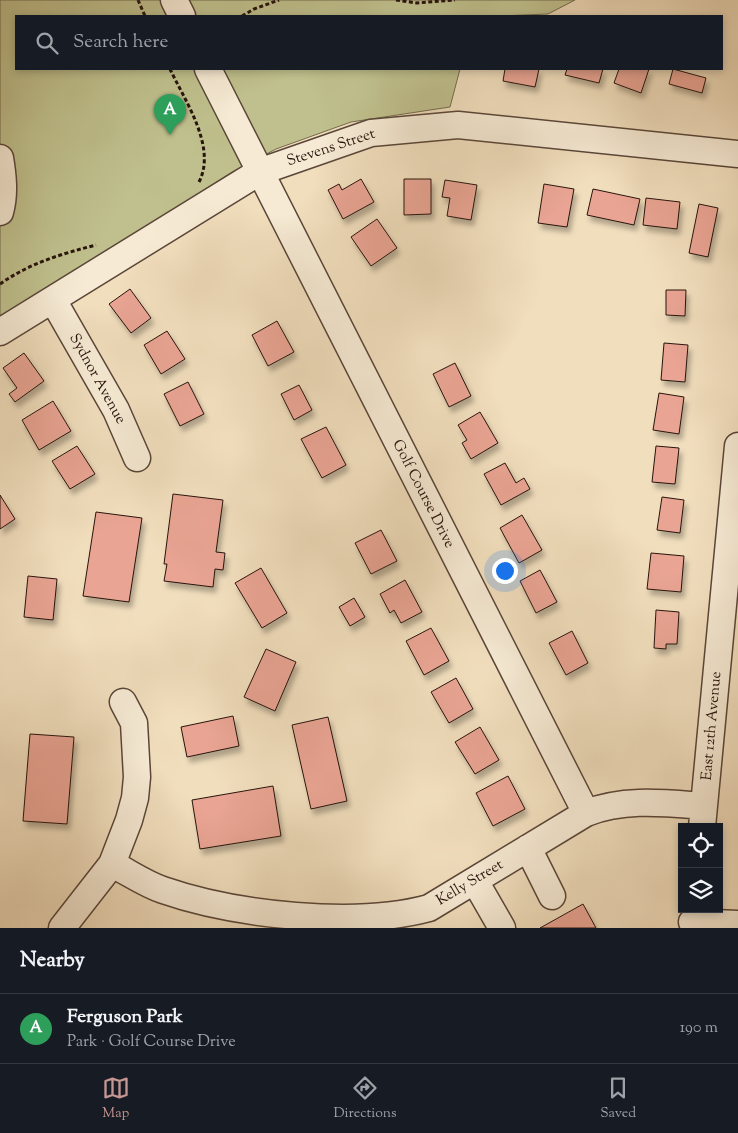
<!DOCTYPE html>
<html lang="en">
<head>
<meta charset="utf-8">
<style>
  :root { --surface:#171b24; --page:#20242c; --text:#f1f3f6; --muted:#9ea1a6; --line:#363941; --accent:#c59692 }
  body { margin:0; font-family:"Sorts Mill Goudy",serif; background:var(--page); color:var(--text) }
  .controls { position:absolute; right:15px; bottom:15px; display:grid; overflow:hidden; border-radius:0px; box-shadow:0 2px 8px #0003 }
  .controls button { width:45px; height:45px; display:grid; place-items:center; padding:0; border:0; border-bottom:1px solid var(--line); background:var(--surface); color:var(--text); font:25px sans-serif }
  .you { position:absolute; left:504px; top:570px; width:18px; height:18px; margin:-12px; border:4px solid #fff; border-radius:50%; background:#1a73e8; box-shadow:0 0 0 8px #1a73e833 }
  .badge { display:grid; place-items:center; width:32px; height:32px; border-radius:50%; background:var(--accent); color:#fff; font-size:16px; font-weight:700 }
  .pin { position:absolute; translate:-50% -41px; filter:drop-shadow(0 1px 2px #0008) }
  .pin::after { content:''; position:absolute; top:26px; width:18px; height:15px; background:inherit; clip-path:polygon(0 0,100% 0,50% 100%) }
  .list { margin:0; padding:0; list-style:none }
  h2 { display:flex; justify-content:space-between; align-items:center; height:65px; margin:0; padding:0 20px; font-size:21px }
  h2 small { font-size:16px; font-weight:400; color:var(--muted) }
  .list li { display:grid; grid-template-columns:32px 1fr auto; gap:15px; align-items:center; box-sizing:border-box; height:70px; padding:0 20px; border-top:1px solid var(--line) }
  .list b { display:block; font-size:19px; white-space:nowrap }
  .list p { margin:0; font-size:16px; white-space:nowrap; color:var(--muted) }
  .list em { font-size:16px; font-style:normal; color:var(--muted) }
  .icon { flex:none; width:28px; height:28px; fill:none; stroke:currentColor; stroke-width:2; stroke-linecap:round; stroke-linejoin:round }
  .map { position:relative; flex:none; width:738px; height:928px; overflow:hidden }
  .search { position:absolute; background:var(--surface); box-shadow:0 2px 8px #0003; left:15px; right:15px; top:15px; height:55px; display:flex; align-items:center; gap:12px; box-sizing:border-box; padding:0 18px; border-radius:0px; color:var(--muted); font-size:19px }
  .sheet { height:135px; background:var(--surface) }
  nav { display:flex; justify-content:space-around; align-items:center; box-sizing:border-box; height:70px; border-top:1px solid var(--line); background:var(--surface); font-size:14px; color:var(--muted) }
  nav a { display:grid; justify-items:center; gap:2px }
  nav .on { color:var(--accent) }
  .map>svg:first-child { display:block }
  .green { fill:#bfc08d; stroke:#746a4d }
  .building { fill:#e9a493; stroke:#28140d; filter:url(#shadow) }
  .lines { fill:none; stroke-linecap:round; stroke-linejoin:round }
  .minor-casing { stroke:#5a4639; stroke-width:29 }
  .path { stroke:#28140d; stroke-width:3; stroke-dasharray:4 2.5; stroke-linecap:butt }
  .minor { stroke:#f6ead4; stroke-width:26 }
  .labels { text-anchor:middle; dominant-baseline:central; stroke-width:4; stroke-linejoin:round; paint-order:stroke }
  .street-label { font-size:15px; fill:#28140d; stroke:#f6ead4 }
</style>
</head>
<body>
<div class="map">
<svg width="738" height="928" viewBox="0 0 738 928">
  <defs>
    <filter id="shadow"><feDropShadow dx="3" dy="5.5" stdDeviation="2.5" flood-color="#0004"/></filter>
  </defs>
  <rect width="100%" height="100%" fill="#f1debd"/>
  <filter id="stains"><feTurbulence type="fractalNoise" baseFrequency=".004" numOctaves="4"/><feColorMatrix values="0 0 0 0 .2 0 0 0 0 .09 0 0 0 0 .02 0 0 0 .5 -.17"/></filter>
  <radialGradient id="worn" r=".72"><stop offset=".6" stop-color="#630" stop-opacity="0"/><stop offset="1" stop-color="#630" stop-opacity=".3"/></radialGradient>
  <path class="green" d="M0,0H575L548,14L499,16H16V69H460L450,107L351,122L276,149L232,172L0,320Z"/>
  <path class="building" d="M505,69H539L535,87L503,81Z
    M567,69H603L599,83L565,75Z
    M619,69H649L641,93L614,83Z
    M673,69L706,78L702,93L669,84Z
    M361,179L374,202L343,219L328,190L339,184L342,190Z
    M404,179H431V214L404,215Z
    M445,180L477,185L471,220L447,216L450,198L442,197Z
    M544,184L574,189L567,227L538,223Z
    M593,189L640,199L634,225L587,215Z
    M646,198L680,202L677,229L643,225Z
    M699,204L718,208L708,257L689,253Z
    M377,219L397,248L371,266L351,237Z
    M130,289L151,318L131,333L109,304Z
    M666,290H686L685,316L666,315Z
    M277,321L294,352L268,366L252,335Z
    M167,331L185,359L161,374L144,345Z
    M664,343L688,345L685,382L661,380Z
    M24,353L44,381L15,402L9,394L17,388L3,368Z
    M455,363L471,396L449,407L433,374Z
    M188,382L204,414L180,426L164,394Z
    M299,385L312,410L294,420L281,394Z
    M659,393L684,397L679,434L653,430Z
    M53,401L71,431L39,450L22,420Z
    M480,412L498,443L471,459L462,443L467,440L458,425Z
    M326,427L346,465L322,478L301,439Z
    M77,446L95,474L70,489L52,461Z
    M656,446L679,448L675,484L652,482Z
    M505,463L516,483L524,478L530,489L501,505L484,474Z
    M173,494L223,500L216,552L225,553L223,570L215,569L213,587L164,581L167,564H164Z
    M0,495L15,519L0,529Z
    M662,497L684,500L680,533L657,530Z
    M96,512L142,518L129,602L83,596Z
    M522,515L542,550L519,563L500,528Z
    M381,530L397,561L371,574L355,543Z
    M651,553L684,556L681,592L647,589Z
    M261,568L287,613L262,628L235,583Z
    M540,570L557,602L536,613L520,581Z
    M28,576L57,579L53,620L24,617Z
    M405,580L422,612L401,623L394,610L390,613L380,594Z
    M354,598L365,617L350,626L339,607Z
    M656,610L679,612L677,644H666V649L654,648Z
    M431,628L449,661L424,675L406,641Z
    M572,631L588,663L566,675L549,643Z
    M266,649L296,662L275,711L244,697Z
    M456,678L473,709L449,723L431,692Z
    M233,716L239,746L187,757L181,727Z
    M328,717L347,801L311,809L292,725Z
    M480,727L499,760L475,774L455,742Z
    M30,734L74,737L67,824L23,821Z
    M508,776L525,809L493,826L476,793Z
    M273,786L281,836L200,849L192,800Z
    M583,904L596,928H540Z"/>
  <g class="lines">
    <defs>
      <path id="minor" d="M174,0L182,16
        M208,69L586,813
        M0,158C3,176 5,194 0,212
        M53,300L116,410L137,458
        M0,332L259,172L371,133L458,125L738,154
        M702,827L738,446
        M528,848L552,896
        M112,864C128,872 145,884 163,890C235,915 356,928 429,908L586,813C625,798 664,803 704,806
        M475,881L502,928
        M692,922L738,924
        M62,928L112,864L129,820L135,798L137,777L134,723L123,702"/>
    </defs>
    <use href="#minor" class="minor-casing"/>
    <path class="path" d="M138,0L145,16
      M396,0L417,3L455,0
      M242,16L254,9L279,0
      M170,69C185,101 217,147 199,182
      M0,284C30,263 61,254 96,245"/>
    <use href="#minor" class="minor"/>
  </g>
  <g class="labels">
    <g class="street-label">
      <text transform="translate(331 148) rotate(-18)">Stevens Street</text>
      <text transform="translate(97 379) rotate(61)">Sydnor Avenue</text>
      <text transform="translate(423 494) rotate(63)">Golf Course Drive</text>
      <text transform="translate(712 726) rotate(-85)">East 12th Avenue</text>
      <text transform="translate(470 883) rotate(-31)">Kelly Street</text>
    </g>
  </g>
  <rect width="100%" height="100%" filter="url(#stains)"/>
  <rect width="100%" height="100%" fill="url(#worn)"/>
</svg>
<div class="controls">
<button><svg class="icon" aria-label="locate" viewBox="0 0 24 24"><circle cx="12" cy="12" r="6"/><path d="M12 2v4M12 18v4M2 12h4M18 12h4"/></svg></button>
<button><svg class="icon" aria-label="layers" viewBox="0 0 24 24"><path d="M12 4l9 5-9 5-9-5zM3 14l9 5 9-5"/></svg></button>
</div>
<div class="you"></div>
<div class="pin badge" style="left:170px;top:135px;background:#2e9e5b">A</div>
<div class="search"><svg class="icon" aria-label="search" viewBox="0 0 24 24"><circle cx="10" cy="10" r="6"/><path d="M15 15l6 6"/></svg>Search here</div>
</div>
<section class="sheet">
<h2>Nearby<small></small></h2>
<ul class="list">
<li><span class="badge" style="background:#2e9e5b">A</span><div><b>Ferguson Park</b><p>Park · Golf Course Drive</p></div><em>190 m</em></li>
</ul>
</section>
<nav>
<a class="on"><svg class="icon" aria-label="map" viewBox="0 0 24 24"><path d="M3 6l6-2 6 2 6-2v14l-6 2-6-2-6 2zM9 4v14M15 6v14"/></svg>Map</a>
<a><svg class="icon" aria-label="directions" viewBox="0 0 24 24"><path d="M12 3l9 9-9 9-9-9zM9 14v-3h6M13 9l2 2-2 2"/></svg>Directions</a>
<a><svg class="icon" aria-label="saved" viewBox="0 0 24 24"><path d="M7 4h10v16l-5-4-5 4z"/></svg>Saved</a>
</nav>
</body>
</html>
